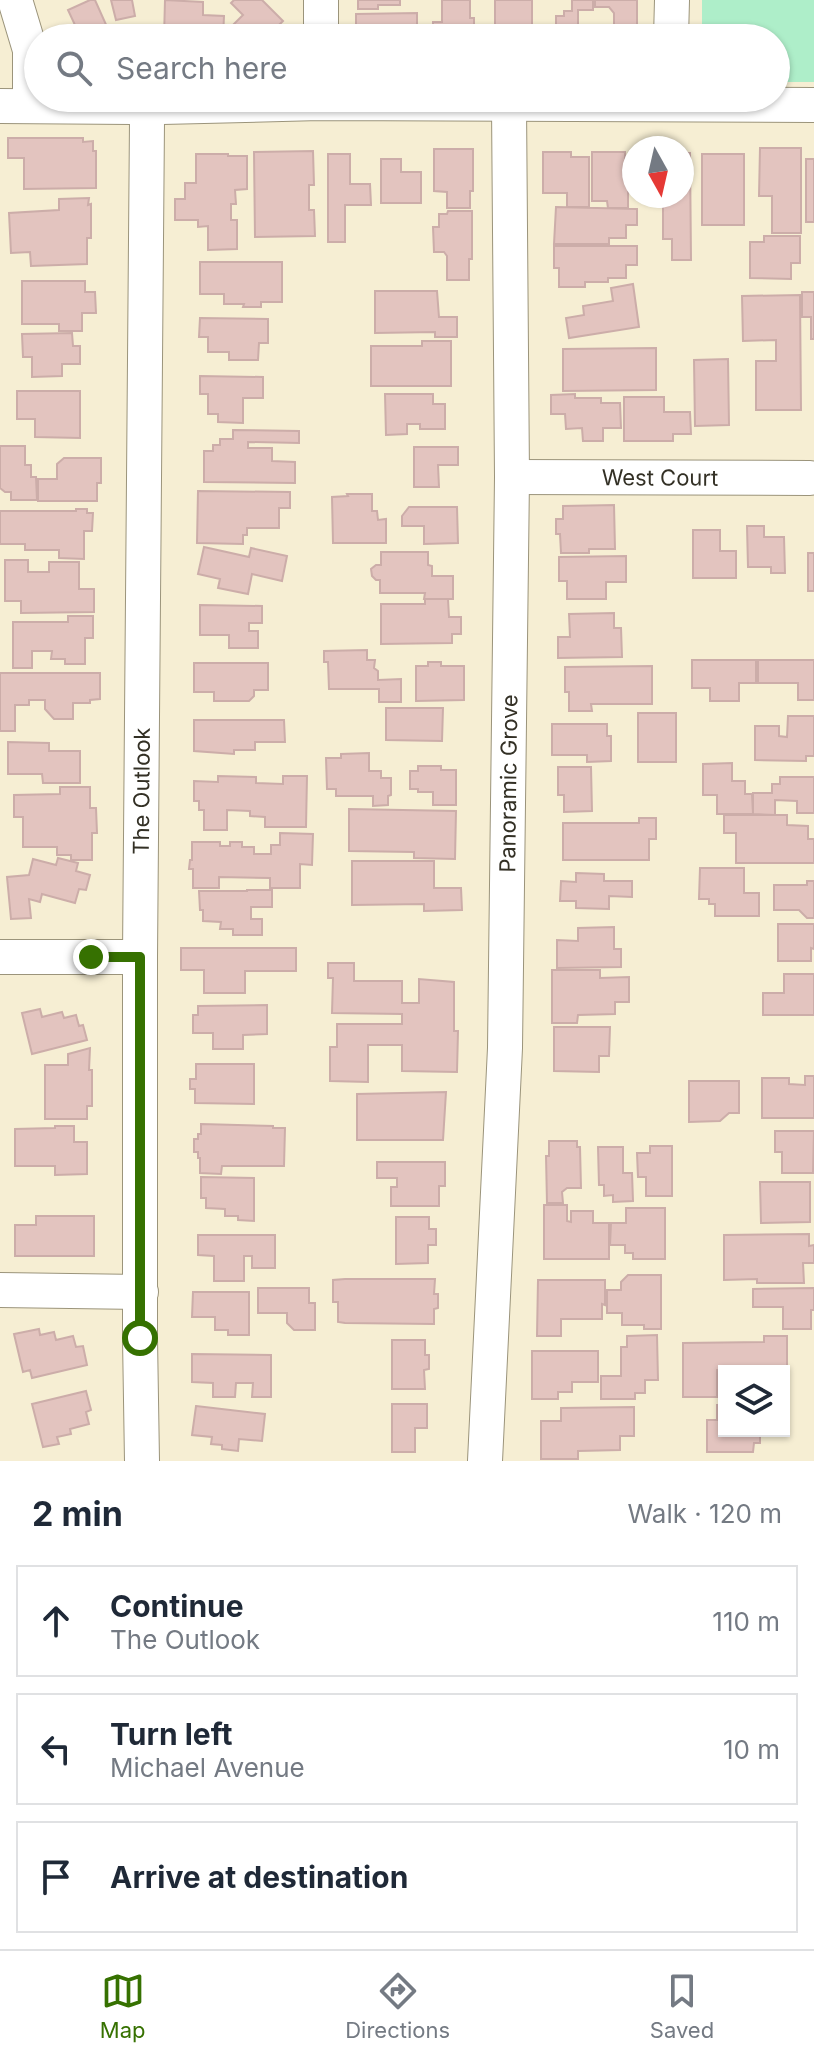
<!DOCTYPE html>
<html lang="en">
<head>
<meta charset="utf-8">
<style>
  :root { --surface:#fff; --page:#f2f2f3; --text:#1f2937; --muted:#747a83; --line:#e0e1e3; --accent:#367101 }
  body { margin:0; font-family:Inter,sans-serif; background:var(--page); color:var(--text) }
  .controls { position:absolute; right:24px; bottom:24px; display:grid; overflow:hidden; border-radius:0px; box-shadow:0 2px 6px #0004 }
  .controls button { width:72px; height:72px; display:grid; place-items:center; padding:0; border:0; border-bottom:2px solid var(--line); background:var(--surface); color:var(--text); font:40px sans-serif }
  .compass { position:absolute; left:622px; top:136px; width:72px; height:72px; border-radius:50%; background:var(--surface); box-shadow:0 2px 6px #0004; rotate:172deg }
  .stop { position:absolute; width:24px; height:24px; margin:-18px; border:6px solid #367101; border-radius:50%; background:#fff }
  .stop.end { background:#367101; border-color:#fff; box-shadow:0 2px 8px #0008 }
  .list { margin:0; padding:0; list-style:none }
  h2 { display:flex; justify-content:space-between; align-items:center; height:104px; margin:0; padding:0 32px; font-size:34px }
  h2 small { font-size:26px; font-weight:400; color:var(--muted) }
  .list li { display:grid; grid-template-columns:52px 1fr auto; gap:24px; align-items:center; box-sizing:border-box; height:112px; margin:0 16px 16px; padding:0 16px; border:2px solid var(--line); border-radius:0px }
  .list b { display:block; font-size:30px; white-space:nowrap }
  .list p { margin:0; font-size:26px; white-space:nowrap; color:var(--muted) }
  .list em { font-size:26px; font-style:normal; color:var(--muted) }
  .icon { flex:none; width:44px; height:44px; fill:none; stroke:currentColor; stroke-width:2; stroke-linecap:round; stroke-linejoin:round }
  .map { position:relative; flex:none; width:814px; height:1461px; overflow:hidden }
  .search { position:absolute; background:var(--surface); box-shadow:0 2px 6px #0004; left:24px; right:24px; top:24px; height:88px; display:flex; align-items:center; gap:20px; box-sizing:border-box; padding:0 28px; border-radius:44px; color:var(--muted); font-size:30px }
  .sheet { height:488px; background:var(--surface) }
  nav { display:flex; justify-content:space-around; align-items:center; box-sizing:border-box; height:112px; border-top:2px solid var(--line); background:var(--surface); font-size:22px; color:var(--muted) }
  nav a { display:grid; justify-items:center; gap:4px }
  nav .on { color:var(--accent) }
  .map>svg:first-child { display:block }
  .green { fill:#aeeec9 }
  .building { fill:#e3c4bf; stroke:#ccada9; stroke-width:2 }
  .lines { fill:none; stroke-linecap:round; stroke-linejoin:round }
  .minor-casing { stroke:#9b947b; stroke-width:36 }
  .minor { stroke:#fff; stroke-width:34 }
  .route { stroke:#367101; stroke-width:10 }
  .labels { text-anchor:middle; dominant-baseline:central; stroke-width:6; stroke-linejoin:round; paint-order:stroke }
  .street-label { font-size:22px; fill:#333025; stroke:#fff }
</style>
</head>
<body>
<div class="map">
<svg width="814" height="1461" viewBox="0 0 814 1461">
  <rect width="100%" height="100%" fill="#f6eed3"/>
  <path class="green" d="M702,0H814V82H776V38H702Z"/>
  <path class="building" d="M90,0H95L112,38H81L68,10Z
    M111,0H132L135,16L116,20Z
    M165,0L203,2V15L224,16L223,38H164Z
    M234,0H262L283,21L266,38H236L228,30L243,15L231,3Z
    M358,0H400V5H378V9H358Z
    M442,0H470V18H474V25H479V30H485V38H433V22H442Z
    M495,0H532V28L542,27V38H495Z
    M572,0H593V10H578V35H590V38H556V16H564V11H572Z
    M595,0H637V38H595L596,34H614V13L609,7H595Z
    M417,13V38H356V14Z
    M8,138H83V142L93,141V151H96V188L24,189V158H8Z
    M760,148H801V233H772V196H759Z
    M434,149H473V191H470V208H447V192L434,191Z
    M313,151L314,185H309V210H314L315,236L255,237L254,152Z
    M543,152H571V157H589V207H567V193H543Z
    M592,152H625V158H634V183H628V208H608L607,201H592Z
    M682,153H690L691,260H672V239H663V203H653V196H682Z
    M196,154H228V156H247V189L235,190L236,204H231V220H237V249L208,250V226L198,227V220H175V199H185V183H196Z
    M328,154H350V184H370L371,205H345V242H328Z
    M702,154H744V225H702Z
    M381,159H401V172H421V203H381Z
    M806,159H814V222H806Z
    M89,198L88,205L91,204V238H87V264L31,266L30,252L11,253L9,213L59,210V199Z
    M556,207L637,209V225H626V238H609V244H554Z
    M448,211H472V259H469V280H447V256L444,252H434L433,227H439V214H447Z
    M764,236H800V263H791V279L750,278V242H764Z
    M554,246H637V265H626V278H608V282H585V287H559V268H554Z
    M200,262H282V302H261V307H243L244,304H224V294H200Z
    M22,281H85V292H95L96,313H82V331H59V324H22Z
    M633,284L639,327L569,338L566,318L584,315L583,306L613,301L611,288Z
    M375,291H437L439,317H457V337H435V332L375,333Z
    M802,292H814V339H811V317H802Z
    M800,295L801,410H756V361H776V340L743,341L742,296Z
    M200,318L268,319V343H259L258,360H229V352H208V337H199Z
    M72,333L73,346H80V364H62V376L32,377V357H23L22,334Z
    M422,341H451V386H371V346H422Z
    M656,348V390L563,391V349Z
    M728,359L729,425L695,426L694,360Z
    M200,376L263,377V398H243V423L218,422V414H208V394H200Z
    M17,391H80V438L35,437V419H17Z
    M385,394H433V404H445V429H420V424H407V434L386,435Z
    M575,394V398H601V403H620L621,428H603V441H583L582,428L566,429L565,414H551V395Z
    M624,397H664V412H690L691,434H673V441H624Z
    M233,430L299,431V443L248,442V448H272V461L295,462V483L204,482V451H213V445H220V439H233Z
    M0,446H25V465H31V477H36L37,500H11V492H5L0,488Z
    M414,447H458V465H438L439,487H414Z
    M64,458H101V483H97V501H38V479H57V464Z
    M198,491L290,492V508H279V528H247V535H243V544L197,543Z
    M347,494H372V511H377L378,520L386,519V543H333L332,497L348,496Z
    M614,505L615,549H589V553H561L560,534H556V519H563V506Z
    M409,507H457L458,543L424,544V526H402V516Z
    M76,509H87V513H93L92,531H84V559L59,558V550H25V544H0V511H76Z
    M747,526H764V537H784L785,573H771V567H748Z
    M693,530H720V551H736V578H693Z
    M204,547L249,557L251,548L287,556L282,581L252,574L248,594L218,588L220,579L198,574Z
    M381,552H428V565L432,566V576H453V599H424L425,593H380V580H376L372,576L371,569L376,565H381Z
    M808,553H814V591H808Z
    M626,556V582H606V599H567V581H559V557Z
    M5,560H28V572H49V562H79V589H94V612L21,613V601H5Z
    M425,599H448L449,617H461V634H452V643L381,644V604H425Z
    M200,605L262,606V623H249V631H258V648H229V635H200Z
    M614,613V628H621L622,657L558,658V637H570L569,614Z
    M68,616H93V638H85V664H65V659H51L52,651H32V668H13V622H68Z
    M367,650V660H375L374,668L378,671V680L401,679V702H379V689H329L328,662H324V651Z
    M692,660H756V683H739V701H710V688H692Z
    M758,660H814V700H798V683H758Z
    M428,662H441V666H464V700L416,701V666H428Z
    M194,663H268V690H254V696L249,701H214V692H194Z
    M652,666V704H591L592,711H569V692H565V667Z
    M0,673H100V699L90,700V703H73V719H54L45,709V700H29V705H15V731H0Z
    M386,708H443L442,741L386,740Z
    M638,713H676V762H638Z
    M788,716H814V756H806V761L755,760V726H779V736L787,737Z
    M194,720H284L285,742H255V750H234V754L194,751Z
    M552,724H607V736H611V761L587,762V755H552Z
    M8,742L49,743V751H80V783H43L42,774H8Z
    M369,753V771H381V778H391V795L388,796V805L373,806V796H336V789H327L326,758H341V754Z
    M732,763V781H745V794H752L753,814H717V795H703V764Z
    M418,766H441V770H456V805H433V792H418V789H410V771H418Z
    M558,767H591L592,811L564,812V795H558Z
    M218,776L256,777V783L283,784V776H307L306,827H265V817L250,816V811L227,810V830H204V810H199V801H194V781L218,782Z
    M780,777H814V813H797V801L775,800V815L753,814V793H772V784H780Z
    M60,787H90V808H96L97,833H92V860H71V855H57V847H23V817H14V795L60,794Z
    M349,809L456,811L455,859L414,858V852L349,851Z
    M724,815H787V825L808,826V839H814V863H736V833H724Z
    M639,818H656V839H649V860H563V823H639Z
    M280,833L313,834L312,865L300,864V888H270V878L219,877V888H193V869H189L190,860H192V842H220V846H230V842H242V847H254V854H271V845H280Z
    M58,858L78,863L76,871L90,875L86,890L79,889L75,903L42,894L40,902L29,899L31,918L11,919L7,877L29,875L33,859L56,865Z
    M352,861H434V888H461L462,910L424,911V904L352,905Z
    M700,868H744V893H759V916H715V904H709V899H699Z
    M576,873L604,874V881H632V897L609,896V909L576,908V901H560L561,881L576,882Z
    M807,881H814V918H807L799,910H774V885H807Z
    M247,890H272V907H251V919H262V935H233V929H220L221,922L203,921V910H200L199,891H247Z
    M778,924H814V949L811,948V961H778Z
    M614,927V949H621V967L557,968V940L578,941V928Z
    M181,948H296V971H245V993H204V970H181Z
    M328,963H354V981H402V1003H419V979L454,982V1031H458L457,1072L402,1071V1045H368V1082L330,1081V1047H337V1024H402V1014L332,1013L333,978H328Z
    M552,970H600V978L629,977V1002H615V1014L578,1015L577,1023H552Z
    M784,974H814V1015H763V993H784Z
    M267,1005V1034L243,1035V1049H213V1033H193V1015H198V1006Z
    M40,1009L42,1017L62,1012L64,1018L76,1015L79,1026L83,1025L87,1040L32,1054L22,1013Z
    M554,1027H610L609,1056H599V1072L554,1071Z
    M90,1048L89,1070H92V1106H87V1119H45V1065H68V1054Z
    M196,1064H254V1104L195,1103V1089H190V1079H196Z
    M805,1076H814V1118H762V1078H789V1084L805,1085Z
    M689,1081H739V1113H729L720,1121L689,1122Z
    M446,1092L443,1140H357V1094Z
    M201,1124L273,1126V1128H285L284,1166H222L221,1174L200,1173V1158H198V1152H194V1139H198V1134H201Z
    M55,1126H74V1142H87V1174L55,1175V1166H15V1129L55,1128Z
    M775,1131H814L813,1173H782V1152H775Z
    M549,1141H577V1147H580L581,1188H567L562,1192L563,1203H547L546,1156H549Z
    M650,1146H672V1196H646V1177H638L637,1153H650Z
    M598,1147H623V1173H632L633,1201L613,1202V1195L604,1196V1185H599Z
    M377,1162H445V1186H439V1206H391V1187H397V1178H377Z
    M201,1177L254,1178V1221L238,1220V1216H225V1209L206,1208V1198H201Z
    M760,1182H810V1222L761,1223Z
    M544,1205H567V1221L571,1222V1211H593V1223H609V1259H544Z
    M626,1208H665V1259H633V1253H625V1245H610L611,1223H626Z
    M36,1216H94V1256H15V1225H36Z
    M396,1217H429V1229H436V1245H428V1263L396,1264Z
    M809,1234V1246L814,1245V1263H803L804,1283H757V1279L724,1280V1235Z
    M198,1235H275V1268H252V1256H244V1281H214V1256L198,1255Z
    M628,1275H661V1329H644V1325H622V1313H607V1290H621V1282Z
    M345,1279H435L434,1294H438V1308L434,1309V1324L345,1323L338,1322V1302H333V1280Z
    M538,1280H605V1305L602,1304V1319H561V1336H537Z
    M258,1288H309V1303H315V1330H294L287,1323V1313H258Z
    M814,1288V1310H811V1329H783V1307H753V1289Z
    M193,1292H249V1335H228V1330H215V1317H192Z
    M39,1329L40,1335L54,1332L56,1340L73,1336L76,1347L83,1346L87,1365L32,1378L30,1370L23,1372L14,1334Z
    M657,1335L658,1380H645V1393H635V1399H601V1376H621V1347H627V1336Z
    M764,1336H787V1368H771V1371H724V1386L723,1370H717V1397H683V1343L764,1342Z
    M392,1340H425V1355H429V1369L424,1370L425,1389H392Z
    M532,1351H598V1382H572V1392H558V1399H532Z
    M192,1354L271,1355V1397H252L253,1383H236L235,1397H213V1383L192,1382Z
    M86,1391L91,1410L86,1412L89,1424L70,1429L71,1434L57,1437L59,1444L43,1447L32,1404Z
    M392,1404H427V1428H415V1452H392Z
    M717,1405H724V1431H760V1443H754L753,1452H707V1420H717Z
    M196,1406L265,1414L262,1441L239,1439L238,1451L222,1449V1445L211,1444L212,1437L192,1435Z
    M634,1407V1436H620V1450L578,1451V1459H541V1421H561V1408Z"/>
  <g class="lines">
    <defs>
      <g id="minor">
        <path d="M15,0L30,50V106"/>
        <path d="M321,38V0"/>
        <path d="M671,38L672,0"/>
        <path d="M0,106L133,107"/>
        <path d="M162,107L320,103L814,105"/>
        <path id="s1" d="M512,477L810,478"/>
        <path d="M0,957H140"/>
        <path d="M0,1290L141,1292"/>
        <path id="s2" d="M142,1461L140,1338V957L147,121"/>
        <path id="s3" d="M485,1461L505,1048L512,477L509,105"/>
      </g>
    </defs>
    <use href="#minor" class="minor-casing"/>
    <use href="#minor" class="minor"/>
  </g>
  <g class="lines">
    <path class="route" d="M91,957H140V1338"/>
  </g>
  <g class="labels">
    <g class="street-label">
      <text stroke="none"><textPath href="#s1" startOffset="148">West Court</textPath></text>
      <text stroke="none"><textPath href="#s3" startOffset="678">Panoramic Grove</textPath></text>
      <text stroke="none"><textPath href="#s2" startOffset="670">The Outlook</textPath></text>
    </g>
  </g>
</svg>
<div class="controls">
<button><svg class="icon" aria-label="layers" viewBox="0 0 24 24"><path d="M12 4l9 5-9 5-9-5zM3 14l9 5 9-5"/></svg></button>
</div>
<svg class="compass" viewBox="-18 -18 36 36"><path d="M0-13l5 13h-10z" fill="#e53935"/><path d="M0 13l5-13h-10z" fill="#747a83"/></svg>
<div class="stop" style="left:140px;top:1338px"></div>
<div class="stop end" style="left:91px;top:957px"></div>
<div class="search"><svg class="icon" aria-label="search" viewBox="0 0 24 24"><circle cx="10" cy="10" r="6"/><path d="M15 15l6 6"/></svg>Search here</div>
</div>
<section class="sheet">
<h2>2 min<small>Walk · 120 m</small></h2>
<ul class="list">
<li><svg class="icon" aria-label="ahead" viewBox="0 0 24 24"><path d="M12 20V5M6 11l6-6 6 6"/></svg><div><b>Continue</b><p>The Outlook</p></div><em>110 m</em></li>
<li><svg class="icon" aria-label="left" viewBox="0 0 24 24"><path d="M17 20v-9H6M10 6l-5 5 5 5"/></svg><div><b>Turn left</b><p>Michael Avenue</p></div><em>10 m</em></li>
<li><svg class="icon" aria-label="arrive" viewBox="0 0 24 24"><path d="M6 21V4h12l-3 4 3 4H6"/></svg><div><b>Arrive at destination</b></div></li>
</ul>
</section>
<nav>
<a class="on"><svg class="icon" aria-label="map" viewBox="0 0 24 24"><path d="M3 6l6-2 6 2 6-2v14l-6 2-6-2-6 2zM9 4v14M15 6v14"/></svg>Map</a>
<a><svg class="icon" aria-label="directions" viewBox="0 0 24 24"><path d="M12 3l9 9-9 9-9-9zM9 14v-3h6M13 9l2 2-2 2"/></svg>Directions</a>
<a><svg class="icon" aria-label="saved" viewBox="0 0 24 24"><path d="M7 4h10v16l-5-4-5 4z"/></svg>Saved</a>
</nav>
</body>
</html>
